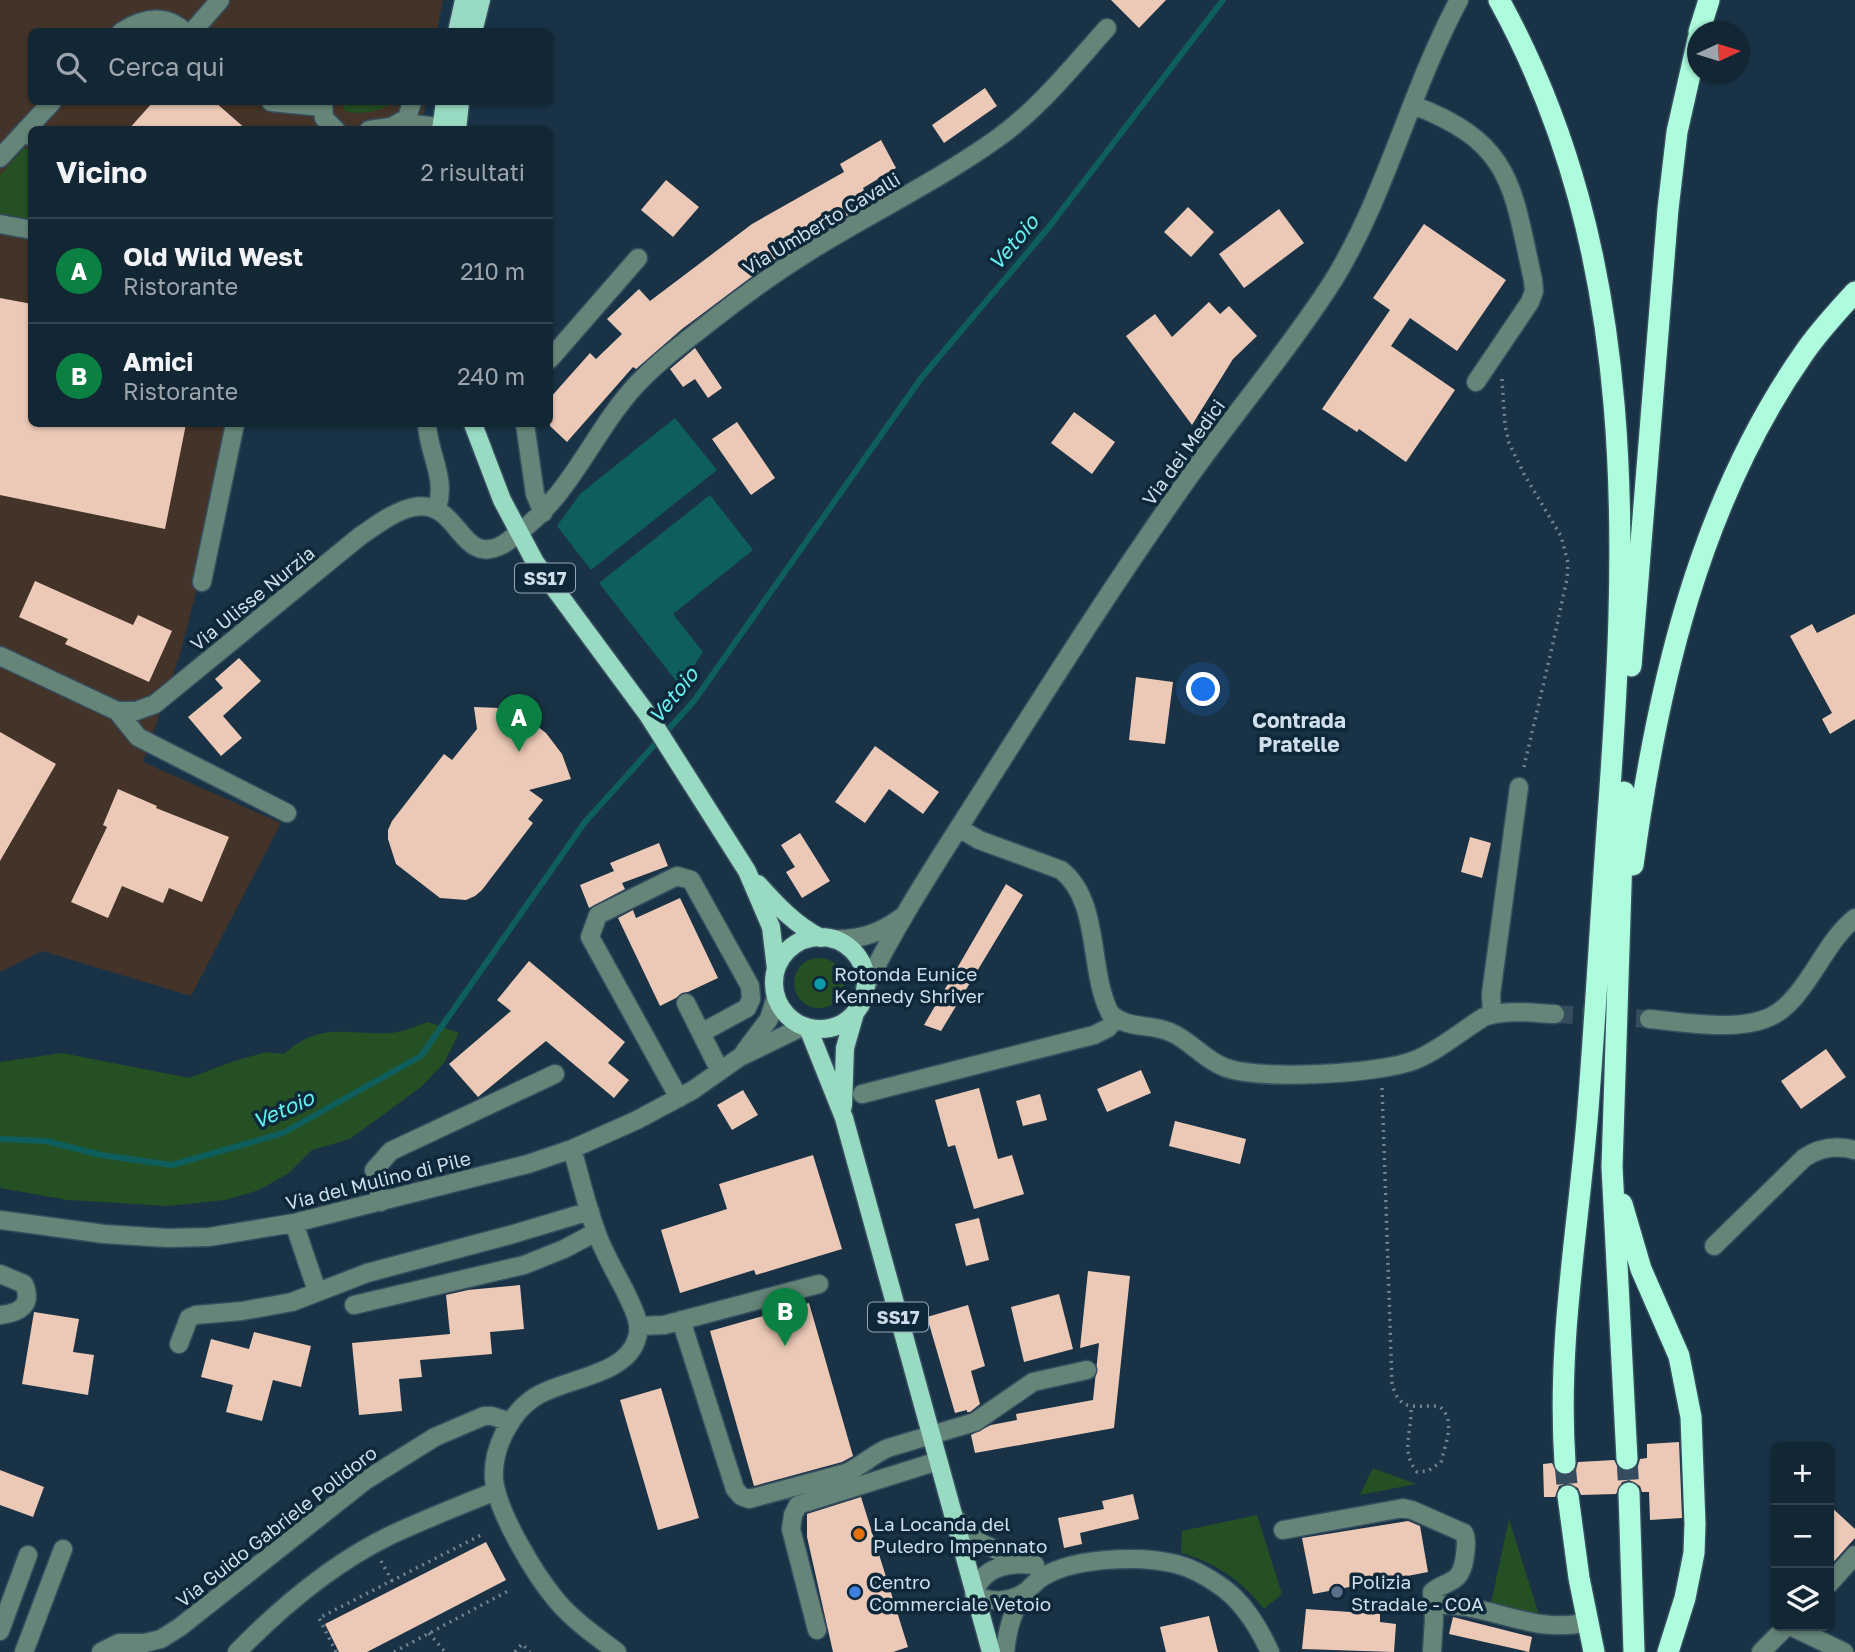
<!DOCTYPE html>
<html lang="it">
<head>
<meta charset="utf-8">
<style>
  :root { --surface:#132634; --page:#1c2e3c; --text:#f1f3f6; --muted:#9da5ac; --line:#32434f; --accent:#0b8043 }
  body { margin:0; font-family:"Golos Text",sans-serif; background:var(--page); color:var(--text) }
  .controls { position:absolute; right:21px; bottom:21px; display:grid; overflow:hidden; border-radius:10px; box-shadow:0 2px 5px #0004 }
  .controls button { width:63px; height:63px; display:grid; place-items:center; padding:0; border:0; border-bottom:2px solid var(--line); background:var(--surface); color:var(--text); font:35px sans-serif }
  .compass { position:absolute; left:1687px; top:21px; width:63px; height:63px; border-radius:50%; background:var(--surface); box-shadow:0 2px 5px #0004; rotate:86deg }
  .you { position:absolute; left:1204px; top:690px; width:24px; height:24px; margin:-18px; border:5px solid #fff; border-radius:50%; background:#1a73e8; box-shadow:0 0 0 10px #1a73e833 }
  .badge { display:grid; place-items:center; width:46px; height:46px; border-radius:50%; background:var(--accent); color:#fff; font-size:23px; font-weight:700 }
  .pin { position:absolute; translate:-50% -58px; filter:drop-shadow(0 2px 4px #0008) }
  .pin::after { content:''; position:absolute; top:37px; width:24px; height:21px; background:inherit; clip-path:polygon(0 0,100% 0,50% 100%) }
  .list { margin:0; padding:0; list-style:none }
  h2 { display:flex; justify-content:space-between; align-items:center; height:91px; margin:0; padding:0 28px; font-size:30px }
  h2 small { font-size:23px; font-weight:400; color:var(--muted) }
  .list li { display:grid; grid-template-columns:46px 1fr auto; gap:21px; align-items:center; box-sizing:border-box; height:105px; padding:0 28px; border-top:2px solid var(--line) }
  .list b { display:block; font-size:26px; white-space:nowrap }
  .list p { margin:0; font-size:23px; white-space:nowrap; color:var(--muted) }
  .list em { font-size:23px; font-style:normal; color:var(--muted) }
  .icon { flex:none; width:38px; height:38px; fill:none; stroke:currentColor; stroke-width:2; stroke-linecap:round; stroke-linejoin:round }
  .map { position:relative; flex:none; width:1855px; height:1652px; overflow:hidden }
  .search { position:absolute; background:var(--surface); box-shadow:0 2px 5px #0004; left:28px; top:28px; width:525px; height:77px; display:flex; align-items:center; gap:18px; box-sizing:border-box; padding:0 24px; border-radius:10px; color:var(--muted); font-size:26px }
  .panel { position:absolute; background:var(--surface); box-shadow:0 2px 5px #0004; left:28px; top:126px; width:525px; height:301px; border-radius:10px }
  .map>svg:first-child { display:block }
  .industrial { fill:#433328 }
  .green { fill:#255024 }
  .water { fill:#0e5e5e }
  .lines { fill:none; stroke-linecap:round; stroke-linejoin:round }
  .stream { stroke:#0e5e5e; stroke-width:6 }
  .building { fill:#ecc9b7 }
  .minor-tunnel { stroke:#344c5e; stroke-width:18; stroke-dasharray:18 9; stroke-linecap:butt }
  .highway-tunnel { stroke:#344c5e; stroke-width:21; stroke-dasharray:21 10; stroke-linecap:butt }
  .minor-casing { stroke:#364e5f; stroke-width:21 }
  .major-casing { stroke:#364e5f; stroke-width:21 }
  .highway-casing { stroke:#364e5f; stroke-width:24 }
  .path { stroke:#718595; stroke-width:3.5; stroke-dasharray:2 5; stroke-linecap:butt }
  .minor { stroke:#668579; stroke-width:18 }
  .major { stroke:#99dac2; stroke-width:18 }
  .highway { stroke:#adfcde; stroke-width:21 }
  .culture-dot { fill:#0f9aa8; stroke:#0e283a; stroke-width:2.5 }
  .food-dot { fill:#e8710a; stroke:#0e283a; stroke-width:2.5 }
  .shop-dot { fill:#3f7fe0; stroke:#0e283a; stroke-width:2.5 }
  .service-dot { fill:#5c6f8a; stroke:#0e283a; stroke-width:2.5 }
  .labels { text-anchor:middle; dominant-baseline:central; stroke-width:7; stroke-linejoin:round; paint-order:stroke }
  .shield { fill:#0e283a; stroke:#95a7b5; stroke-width:2 }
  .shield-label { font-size:18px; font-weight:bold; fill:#cfdeea }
  .street-label { font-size:19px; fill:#cfdeea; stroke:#0e283a }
  .poi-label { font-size:19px; fill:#cfdeea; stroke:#0e283a; text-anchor:start }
  .water-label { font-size:21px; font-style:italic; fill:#66efef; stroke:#0e283a }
  .neighbourhood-label { font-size:21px; font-weight:bold; fill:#cfdeea; stroke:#0e283a }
</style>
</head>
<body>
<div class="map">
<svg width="1855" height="1652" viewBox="0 0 1855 1652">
  <rect width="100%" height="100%" fill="#193245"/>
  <path class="industrial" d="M0,0H443L437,31L32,32V102H426L421,129L32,130V424H245L219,503L179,658L143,762L281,823L191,996L42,951L0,972Z"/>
  <path class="green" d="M344,102H392C384,112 354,116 344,110Z
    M25,147L31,153V220L0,214V175Z
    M794 983a25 25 0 1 1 50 0a25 25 0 1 1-50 0Z
    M428,1022L459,1033L444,1063L421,1087L350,1139L312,1150L289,1173L259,1190L225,1200L168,1206L68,1200L0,1188V1062L62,1053L189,1078L237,1060L267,1052L284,1054C321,1021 346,1035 390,1033C403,1032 416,1026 428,1022Z
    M1373,1468L1416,1484L1360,1495Z
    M1257,1515L1282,1594L1264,1609C1242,1581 1215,1562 1181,1553L1182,1531Z
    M1509,1519L1539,1615L1491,1603Z"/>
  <path class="water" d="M675,418L717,470L591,570L557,526L580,494Z
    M710,495L753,550L673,614L703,652L680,686L599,583Z"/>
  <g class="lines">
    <path class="stream" d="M0,1139L46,1141L101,1155L172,1165L283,1133L421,1056L585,822L694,701L922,377L1049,227L1223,0"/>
  </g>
  <path class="building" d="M1111,0H1166L1139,28Z
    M985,88L997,106L944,143L932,125Z
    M153,102H215L247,130H128Z
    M881,140L896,168L863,188L870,202L778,257L682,329L636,369L633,367L567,442L550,426V398L590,353L596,359L622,334L607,319L639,289L650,301L752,224L844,172L840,164Z
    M666,180L699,207L673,237L641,210Z
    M1188,207L1214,232L1191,257L1164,232Z
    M1279,209L1304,243L1244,288L1219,254Z
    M1424,224L1506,280L1457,351L1410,318L1391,346L1455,390L1406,462L1359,429L1357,432L1322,409L1390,310L1373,298Z
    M0,298L32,304V424H186L165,529L0,495Z
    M1209,302L1220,314L1229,306L1257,336L1233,359L1192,425L1126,336L1155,314L1172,337Z
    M695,348L722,388L708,398L695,379L683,387L670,369Z
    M1074,412L1115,442L1092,474L1051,443Z
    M737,422L775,478L751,495L712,439Z
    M35,581L133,625L138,615L172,631L149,682L65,644L68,639L19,617Z
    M1855,614V719L1830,734L1822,719L1832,713L1790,636L1812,624L1817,633Z
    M239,658L261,681L223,716L242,738L221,756L188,717L223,688L215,679Z
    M1136,677L1173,682L1165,744L1129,740Z
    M474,707L500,708L525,717L546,733L562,754L571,779L529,790L543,800L528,819L533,823L482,890L475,896L466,900L440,898L396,864L388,839V830L392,821L444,754L452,760L477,729Z
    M0,732L56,764L0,861Z
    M875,746L939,792L923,814L889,789L865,823L835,802Z
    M118,789L157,806L156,808L229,837L202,902L169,888L163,903L122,886L108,918L71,902L107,827L103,825Z
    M800,833L830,881L802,898L786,872L795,867L781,845Z
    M1470,837L1491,843L1482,878L1461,872Z
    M659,843L668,866L622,883L625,889L589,908L580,885L614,871L610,863Z
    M1006,884L1023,895L941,1031L924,1025Z
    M680,898L718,978L688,992L682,993L676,998L660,1006L618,918L633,910L636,918Z
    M529,961L625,1042L608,1063L629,1080L614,1098L546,1041L478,1097L449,1064L511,1011L497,1000Z
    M1826,1049L1846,1077L1801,1109L1781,1081Z
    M1141,1070L1151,1093L1107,1112L1097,1089Z
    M979,1088L998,1159L1012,1155L1024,1194L974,1209L955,1145L948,1147L935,1100Z
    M743,1090L758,1115L732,1130L717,1105Z
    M1040,1094L1047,1120L1023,1126L1016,1101Z
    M1175,1121L1246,1139L1240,1164L1169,1146Z
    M813,1155L842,1249L756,1275L754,1270L680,1293L661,1230L727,1209L719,1184Z
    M979,1218L989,1260L966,1266L955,1224Z
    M1088,1271L1130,1276L1114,1428L975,1453L971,1435L991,1425L1017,1420L1016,1414L1093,1400L1099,1343L1080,1348Z
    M520,1285L524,1329L490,1332L492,1354L420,1360L422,1377L399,1379L402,1411L359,1415L352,1343L450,1334L446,1295L468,1290Z
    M1059,1294L1073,1349L1024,1362L1011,1307Z
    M809,1303L853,1456L842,1462L754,1486L710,1331Z
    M968,1305L985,1366L971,1371L980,1404L970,1412H967V1410L955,1413L927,1317Z
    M34,1312L79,1319L73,1352L94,1355L88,1395L22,1384Z
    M254,1332L311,1346L301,1387L273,1380L262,1421L226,1412L233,1385L201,1377L211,1339L249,1349Z
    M661,1388L699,1518L658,1530L620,1400Z
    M1679,1442L1682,1518L1650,1520L1649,1492H1642L1640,1486L1629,1480L1622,1482L1616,1494L1581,1495L1578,1488L1567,1483L1559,1486L1555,1497H1544L1543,1464L1552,1463L1558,1474L1566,1476L1576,1470L1578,1462L1614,1460L1620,1470L1628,1472L1638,1466L1640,1459L1647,1458V1444Z
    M0,1470L44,1487L33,1517L0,1505Z
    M1133,1494L1139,1519L1080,1533L1082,1544L1064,1548L1058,1518L1104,1509L1102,1501Z
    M861,1497L908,1647L893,1652H833L807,1537V1514Z
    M1829,1505L1855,1529V1538L1829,1567Z
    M1408,1521L1420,1526L1428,1572L1313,1594L1302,1538Z
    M486,1542L506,1580L367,1652H339L325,1624Z
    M1306,1609L1380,1614V1622L1396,1624L1394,1652L1302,1649Z
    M1209,1616L1218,1652H1166L1160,1627Z
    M1453,1617L1532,1637L1529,1652L1449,1634Z"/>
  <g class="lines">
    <path class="minor-tunnel" d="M1555,1014L1649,1019"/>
    <path class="highway-tunnel" d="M1627,1459L1629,1493
      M1565,1463L1568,1496"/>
    <defs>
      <path id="minor" d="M121,32C143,18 165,13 185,32
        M192,32L220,0
        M271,102L322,107
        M323,102L324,118L336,130
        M1413,105C1513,143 1512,186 1533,280L1534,291L1530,302L1476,382
        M395,125L407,118L412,102
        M369,130L412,124L456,129
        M25,131L52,102
        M0,158L25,131L32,137
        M0,224L32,230
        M550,359L638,258
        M427,424C428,453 447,478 437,508
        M525,424L535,494L543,513
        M202,582L235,424
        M0,656L117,711H136L155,704L359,537C375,526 394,511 414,507C460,499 459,567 502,545C508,542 514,536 519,532C571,495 594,430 637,384C657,363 679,346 701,329C737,300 774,273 813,249C873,212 937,181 995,140C1038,110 1072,67 1107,28
        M117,711L138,737L287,813
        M959,828L979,840L1061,870C1101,901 1088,971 1110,1013C1127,1030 1150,1023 1170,1032C1190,1040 1203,1059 1224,1067C1257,1081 1382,1074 1415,1060C1440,1050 1461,1031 1484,1017C1507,1009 1531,1013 1555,1014
        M833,939C861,940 880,933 902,917
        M865,988C901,914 949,844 993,774C1058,672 1122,571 1192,473C1238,409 1290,348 1333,281C1387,193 1410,91 1459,0
        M686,1003L720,1071
        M1492,1014L1491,994L1519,787
        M1649,1019C1686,1022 1744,1034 1777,1013C1790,1005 1800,991 1809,978C1823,958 1835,934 1855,918
        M745,1051L769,1019L776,997
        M862,1094L1094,1035L1108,1028L1116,1018
        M679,1098L590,937L598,915L677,876L691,880L750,986L751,999L747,1008L701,1033
        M572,1149C580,1176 586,1204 596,1231C603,1252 616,1273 626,1293C632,1307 642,1322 637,1338C627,1376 564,1378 535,1397C510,1413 492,1449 494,1479C497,1512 535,1575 557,1601C574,1621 596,1636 617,1652
        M381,1202L374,1170L391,1151L555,1074
        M0,1220L104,1234L167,1238L209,1237L294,1223L528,1164L572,1149L637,1120L693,1090L740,1057L804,1026
        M294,1223L317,1291
        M1714,1246L1804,1158C1820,1147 1836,1145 1855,1150
        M0,1274L24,1284C33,1305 20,1313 0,1315
        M354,1305L524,1265L564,1249L596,1232
        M681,1320L735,1489L741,1496L749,1499L846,1473C862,1466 873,1454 888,1448L975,1422L1033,1382L1087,1370
        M638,1326L664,1325L819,1284
        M179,1344L189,1318L196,1315L242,1311L292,1302L367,1273L510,1235L590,1211
        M953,1516L981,1543L1021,1561
        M1283,1530L1403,1508L1412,1510L1464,1533C1468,1541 1465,1570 1457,1577C1450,1584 1439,1585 1432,1592L1434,1618L1432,1652
        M1829,1584L1855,1555
        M1027,1591C1011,1602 992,1603 974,1595C981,1566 1009,1562 1035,1565
        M1432,1605C1487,1601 1532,1636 1587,1622
        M1790,1626L1844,1652
        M817,1630L791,1529L793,1515L798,1505L938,1461
        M0,1631L28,1555
        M24,1652L63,1549
        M101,1652L119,1643H145L161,1639L180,1627L366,1480L435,1437L484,1416H492L511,1422
        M237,1652C282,1606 333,1563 391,1535C425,1519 461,1505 496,1491
        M1005,1652C1008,1624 1015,1600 1037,1581C1067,1557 1140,1555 1176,1564C1192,1568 1206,1576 1219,1585C1243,1601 1258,1626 1270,1652
        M1761,1652L1787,1626"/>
      <path id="major" d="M457,32L464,0
        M473,32L481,0
        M441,130L445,102
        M457,130L460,102
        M473,424L502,500L535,562L648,715L747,871L771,927L776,969
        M758,884C777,905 795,925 821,938
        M774 983a46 46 0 1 1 92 0a46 46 0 1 1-92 0Z
        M808,1028L844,1118L991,1652
        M843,1106L845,1048L855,1013"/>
      <path id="highway" d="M1499,0C1641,258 1628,546 1607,830C1600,927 1595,1024 1587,1121C1577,1237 1557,1344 1565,1463
        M1699,32L1709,0
        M1631,666L1668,209L1677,132L1698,39
        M1624,792L1612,1167L1627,1459
        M1633,865C1657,687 1699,503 1804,353C1819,331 1837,312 1855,292
        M1622,1204L1641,1269L1679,1356L1691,1417L1695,1524L1694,1553L1685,1598L1668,1652
        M1629,1493L1634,1652
        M1568,1496L1579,1578L1594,1652"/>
    </defs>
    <use href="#minor" class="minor-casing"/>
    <use href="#major" class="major-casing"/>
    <use href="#highway" class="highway-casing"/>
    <path class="path" d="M1502,379L1505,425L1509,443L1525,476L1561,536L1568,563L1567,579L1553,643L1523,771
      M1382,1088L1392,1383C1399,1413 1414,1405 1439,1406C1457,1420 1445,1444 1441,1462L1428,1471L1417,1472C1400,1451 1412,1433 1411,1407
      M381,1561L392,1581
      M429,1633L445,1652
      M336,1652L319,1618L481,1535
      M394,1652L508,1591
      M515,1652L522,1644L530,1652"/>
    <use href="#minor" class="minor"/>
    <use href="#major" class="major"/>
    <use href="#highway" class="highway"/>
  </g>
  <circle class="culture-dot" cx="820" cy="984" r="7"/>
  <circle class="food-dot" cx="859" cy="1534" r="7"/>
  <circle class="shop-dot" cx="855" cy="1592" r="7"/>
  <circle class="service-dot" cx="1337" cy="1592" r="7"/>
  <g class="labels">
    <g class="shield">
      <rect x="515" y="563.5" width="60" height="29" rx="5"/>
      <rect x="868" y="1302.5" width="60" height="29" rx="5"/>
    </g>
    <g class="shield-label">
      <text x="545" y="578">SS17</text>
      <text x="898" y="1317">SS17</text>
    </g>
    <g class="street-label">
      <text transform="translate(821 223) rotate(-31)">Via Umberto Cavalli</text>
      <text transform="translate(1183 452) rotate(-54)">Via dei Medici</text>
      <text transform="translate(252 598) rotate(-39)">Via Ulisse Nurzia</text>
      <text transform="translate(378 1180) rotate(-14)">Via del Mulino di Pile</text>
      <text transform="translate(276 1526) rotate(-38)">Via Guido Gabriele Polidoro</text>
    </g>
    <g class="poi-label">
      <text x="834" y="973">Rotonda Eunice<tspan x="834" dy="22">Kennedy Shriver</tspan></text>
      <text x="873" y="1523">La Locanda del<tspan x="873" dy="22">Puledro Impennato</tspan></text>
      <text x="869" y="1581">Centro<tspan x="869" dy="22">Commerciale Vetoio</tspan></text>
      <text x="1351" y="1581">Polizia<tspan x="1351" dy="22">Stradale - COA</tspan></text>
    </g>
    <g class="water-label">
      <text transform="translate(1013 242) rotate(-50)">Vetoio</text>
      <text transform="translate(673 695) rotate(-51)">Vetoio</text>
      <text transform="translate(283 1109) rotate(-24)">Vetoio</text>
    </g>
    <g class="neighbourhood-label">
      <text x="1299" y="720">Contrada<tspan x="1299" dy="24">Pratelle</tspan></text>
    </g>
  </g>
</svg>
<div class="controls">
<button>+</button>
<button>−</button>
<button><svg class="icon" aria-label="layers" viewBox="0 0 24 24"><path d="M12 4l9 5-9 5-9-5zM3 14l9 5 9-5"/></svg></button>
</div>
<svg class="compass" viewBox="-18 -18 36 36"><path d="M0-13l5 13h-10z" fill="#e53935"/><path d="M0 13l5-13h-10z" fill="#9da5ac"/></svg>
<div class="you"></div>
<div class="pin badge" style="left:519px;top:752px">A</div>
<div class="pin badge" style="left:785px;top:1346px">B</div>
<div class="search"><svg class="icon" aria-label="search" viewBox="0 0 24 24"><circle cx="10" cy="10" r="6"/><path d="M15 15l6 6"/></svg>Cerca qui</div>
<section class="panel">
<h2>Vicino<small>2 risultati</small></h2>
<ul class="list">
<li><span class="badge">A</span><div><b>Old Wild West</b><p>Ristorante</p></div><em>210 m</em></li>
<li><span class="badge">B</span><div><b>Amici</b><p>Ristorante</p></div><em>240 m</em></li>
</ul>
</section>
</div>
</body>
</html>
